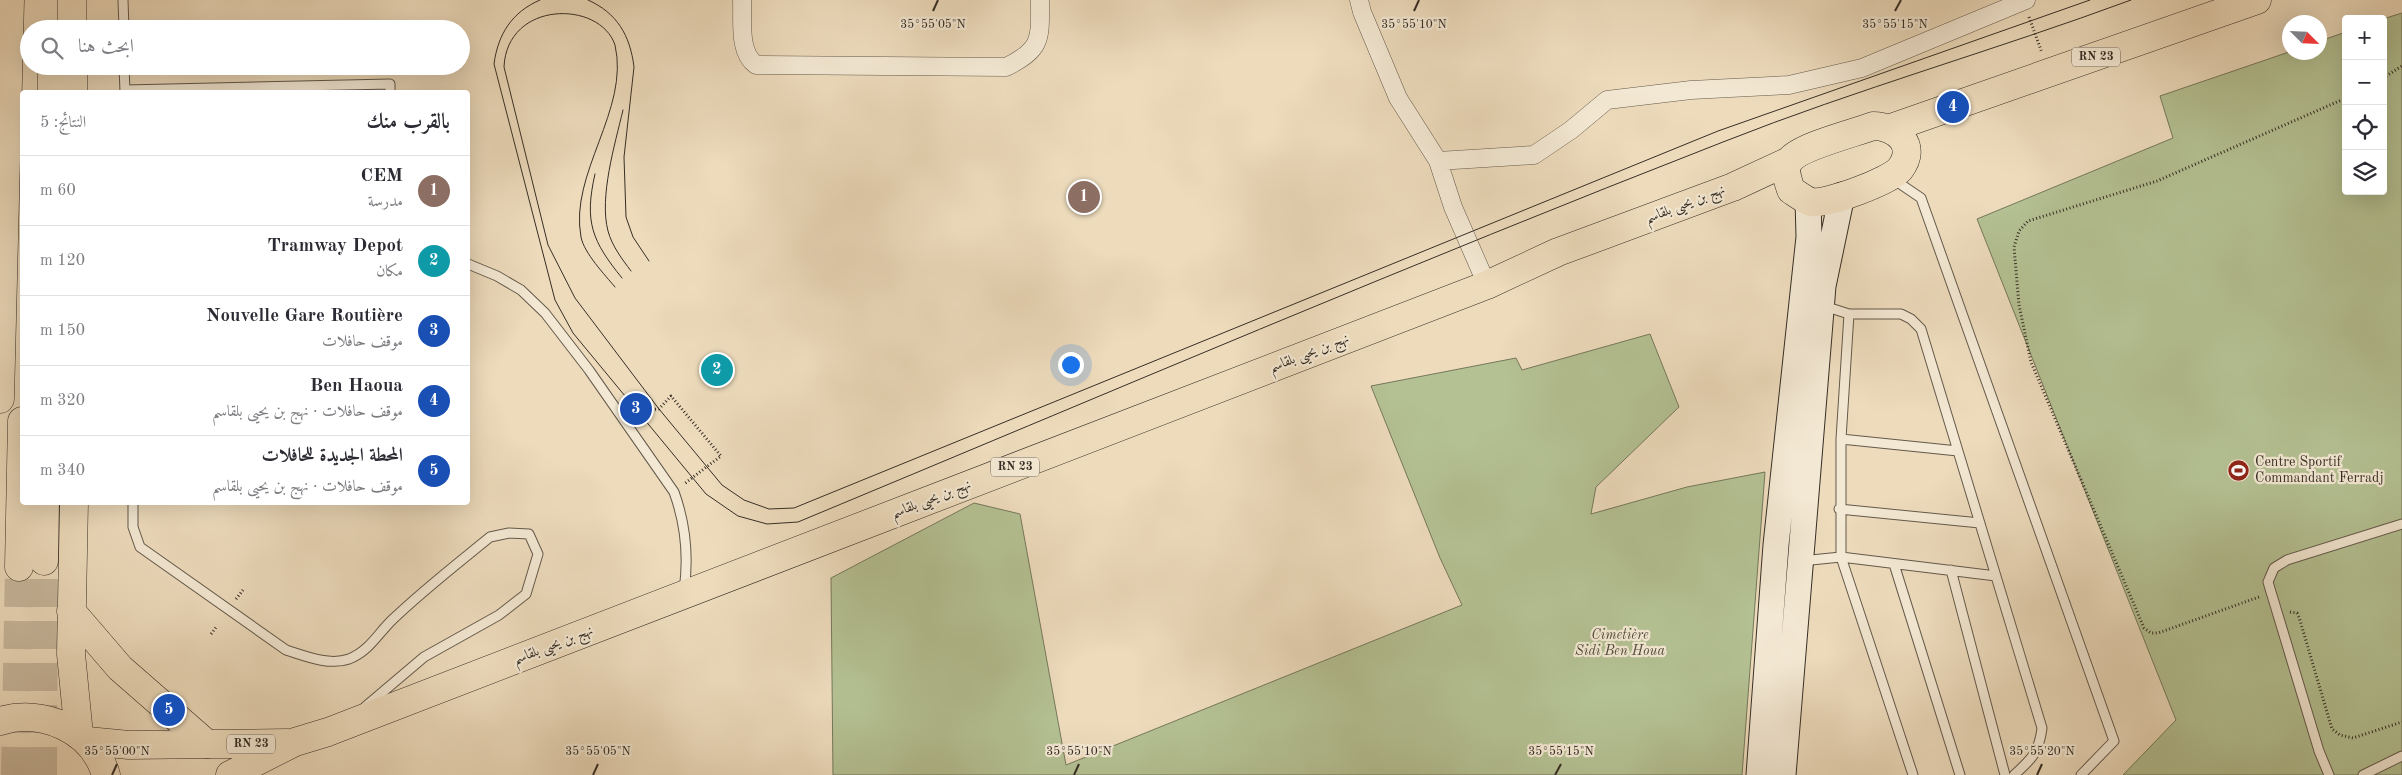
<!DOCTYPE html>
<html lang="ar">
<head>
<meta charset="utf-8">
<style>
  :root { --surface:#fff; --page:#f7f7f7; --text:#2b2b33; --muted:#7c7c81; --line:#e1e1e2; --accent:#8f2418 }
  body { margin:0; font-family:"Old Standard TT",Amiri,serif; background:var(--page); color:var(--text); direction:rtl }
  .controls { position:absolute; right:15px; top:15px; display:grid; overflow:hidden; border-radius:5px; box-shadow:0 5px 20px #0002 }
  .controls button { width:45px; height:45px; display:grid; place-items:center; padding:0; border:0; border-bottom:1px solid var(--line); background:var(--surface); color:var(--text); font:25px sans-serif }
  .compass { position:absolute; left:2282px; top:15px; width:45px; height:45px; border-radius:50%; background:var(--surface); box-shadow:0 5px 20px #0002; rotate:114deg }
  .you { position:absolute; left:1070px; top:364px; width:18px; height:18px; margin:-12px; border:4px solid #fff; border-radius:50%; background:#1a73e8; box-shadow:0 0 0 8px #1a73e833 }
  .badge { display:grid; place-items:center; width:32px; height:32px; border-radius:50%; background:var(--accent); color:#fff; font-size:16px; font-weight:700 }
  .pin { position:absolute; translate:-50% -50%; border:2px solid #fff; box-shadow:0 1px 5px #0006 }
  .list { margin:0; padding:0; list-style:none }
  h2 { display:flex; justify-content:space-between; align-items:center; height:65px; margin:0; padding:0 20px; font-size:21px }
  h2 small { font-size:16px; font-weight:400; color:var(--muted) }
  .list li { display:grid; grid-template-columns:32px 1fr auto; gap:15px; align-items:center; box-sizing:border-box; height:70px; padding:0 20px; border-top:1px solid var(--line) }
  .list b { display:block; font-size:19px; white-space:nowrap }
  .list p { margin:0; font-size:16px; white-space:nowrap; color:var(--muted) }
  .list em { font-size:16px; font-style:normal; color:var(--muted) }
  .icon { flex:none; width:28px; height:28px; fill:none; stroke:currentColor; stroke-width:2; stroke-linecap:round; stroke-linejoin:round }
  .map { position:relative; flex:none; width:2402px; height:775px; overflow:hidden; direction:ltr }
  .search { position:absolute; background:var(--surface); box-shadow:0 5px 20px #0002; left:20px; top:20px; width:450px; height:55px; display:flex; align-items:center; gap:12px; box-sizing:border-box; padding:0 18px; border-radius:28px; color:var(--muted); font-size:19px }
  .panel { position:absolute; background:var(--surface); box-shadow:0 5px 20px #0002; left:20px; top:90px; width:450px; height:415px; border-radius:5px; direction:rtl }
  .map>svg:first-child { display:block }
  .green { fill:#b4c193; stroke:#75785c }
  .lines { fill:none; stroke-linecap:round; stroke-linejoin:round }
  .trunk-tunnel { stroke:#c8b89e; stroke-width:28; stroke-dasharray:28 14; stroke-linecap:butt }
  .service-casing { stroke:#64594b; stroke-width:11 }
  .minor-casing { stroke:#64594b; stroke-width:19 }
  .secondary-casing { stroke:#362e25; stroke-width:27 }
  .primary-casing { stroke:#362e25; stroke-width:29 }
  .trunk-casing { stroke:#362e25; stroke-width:29 }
  .path { stroke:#362e25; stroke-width:3; stroke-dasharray:1 2.5; stroke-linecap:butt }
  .service { stroke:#f3e8d3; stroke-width:9 }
  .minor { stroke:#f3e8d3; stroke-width:18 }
  .secondary { stroke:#f3e8d3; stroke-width:25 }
  .primary { stroke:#eddbbc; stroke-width:28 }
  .trunk { stroke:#eddbbc; stroke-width:28 }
  .tram { stroke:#362e25; stroke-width:1 }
  .ticks { fill:none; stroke:#362e25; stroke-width:2 }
  .labels { text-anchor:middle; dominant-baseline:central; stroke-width:4.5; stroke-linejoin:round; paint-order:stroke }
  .shield { fill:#f3e8d3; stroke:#6f6659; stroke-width:1 }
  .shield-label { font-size:12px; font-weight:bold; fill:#362e25 }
  .street-label { font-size:14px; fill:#362e25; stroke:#f3e8d3 }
  .poi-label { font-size:14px; fill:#362e25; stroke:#f3e8d3; text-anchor:start }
  .park-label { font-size:14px; font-style:italic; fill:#4f4b3b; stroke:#f3e8d3 }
  .ticks-label { font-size:12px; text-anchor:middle; fill:#362e25; stroke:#f3e8d3; stroke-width:4.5; stroke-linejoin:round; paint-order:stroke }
</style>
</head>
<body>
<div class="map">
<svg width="2402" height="775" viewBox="0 0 2402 775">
  <rect width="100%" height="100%" fill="#eddbbc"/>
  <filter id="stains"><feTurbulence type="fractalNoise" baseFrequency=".004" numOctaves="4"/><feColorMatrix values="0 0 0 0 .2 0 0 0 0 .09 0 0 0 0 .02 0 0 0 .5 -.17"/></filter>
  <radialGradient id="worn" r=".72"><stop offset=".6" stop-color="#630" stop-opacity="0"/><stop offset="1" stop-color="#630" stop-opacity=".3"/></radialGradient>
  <path class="green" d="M2402,13V775H2123L2176,720L1977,219L2173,138L2160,96L2289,52H2320V41L2346,32V191H2383V19Z
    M1650,334L1679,407L1596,487L1591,514L1687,487L1765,472L1742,775H833L831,578L974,503L1020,514L1066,765L1462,605L1440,558L1371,386L1516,358L1522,370Z"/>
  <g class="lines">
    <path class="trunk-tunnel" d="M15,775L19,567
      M43,775L44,561"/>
    <defs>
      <path id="service" d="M123,0L124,29
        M124,66L125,92
        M125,90L390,84V92
        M1893,179L1921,198L2114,741L2081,775
        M468,264L497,276L521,290L545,313L589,370L674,492C686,525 689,556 684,591
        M1849,314H1901L1911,319L1921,329L2042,728C2039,752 2032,759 2014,775
        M1841,439L1958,451
        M133,502V527L140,547L286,650C305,656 329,666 349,659C369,651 377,635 391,621C422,591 457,564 490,537L509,533L529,534L538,554L526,594L499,615L424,657L365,707
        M1839,509L1980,523
        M1805,564L1811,560L1841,557V439L1849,314L1824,306
        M1894,564L1960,775
        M1951,570L2005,775
        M1913,775L1841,557L1996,576
        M2329,775L2319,751L2268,582L2274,568L2287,560L2402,524
        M2363,775L2402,756"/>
      <path id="minor" d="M742,0C743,21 738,52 756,65L1006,67C1043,49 1040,38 1040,0
        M1359,0L1362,12L1398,98L1438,161L1453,207L1487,285
        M1438,161L1534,155L1571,130L1607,100L1691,90L1789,85L1862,68L2026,0"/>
      <path id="secondary" d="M1759,775L1776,545L1809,237L1808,200
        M1783,775L1823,286L1842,195"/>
      <path id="primary" d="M1873,126C1897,126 1918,146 1900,169C1890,181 1826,205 1811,202C1805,200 1797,194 1791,190C1788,181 1783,168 1790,160C1801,146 1855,133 1873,126Z
        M1891,128L2257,0
        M87,741L129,745L287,743
        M230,775L295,742L328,732L1487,285L1558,252L1733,187L1789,161"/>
      <path id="trunk" d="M72,0V29
        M73,66V92
        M52,92V66
        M0,399L10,0
        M74,502L71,654L79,735
        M44,561L45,502
        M19,567L22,421
        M71,611L120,668L207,744
        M0,721C43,708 93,730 106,775"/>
    </defs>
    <use href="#service" class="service-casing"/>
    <use href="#minor" class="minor-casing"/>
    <use href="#secondary" class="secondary-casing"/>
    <use href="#primary" class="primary-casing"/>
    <use href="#trunk" class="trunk-casing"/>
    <path class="path" d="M2029,17L2042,53
      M2383,78L2402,66
      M634,411L659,409L671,396L721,456L684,484
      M2259,597L2158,633H2151L2144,628L2031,362L2019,305L2014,247L2019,231L2028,221L2157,181L2346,98
      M236,599L243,590
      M2290,612L2297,613L2299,617L2332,729L2340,735L2353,738L2402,722
      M211,634L217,626"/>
    <use href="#service" class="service"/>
    <use href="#minor" class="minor"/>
    <use href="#secondary" class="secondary"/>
    <use href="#primary" class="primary"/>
    <use href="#trunk" class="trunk"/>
    <path class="tram" d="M540,0C512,12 498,34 494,64L555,300L573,333L706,494L738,516L767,524L798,522C1106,394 1412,263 1723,142C1857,89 1996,50 2131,0
      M588,0C617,13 630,35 634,67L624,157L626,217L633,237L649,261
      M623,110C615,144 599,197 608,231C612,246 622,259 631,271
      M595,174C584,222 592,241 622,278
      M615,287C605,275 584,253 581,237C569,173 630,110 615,45C600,0 507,0 504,67L548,245L575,298L659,409L722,485L744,500L769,509L794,508L1718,131L2090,0"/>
  </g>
  <path class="ticks" d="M933,11L938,0M1414,11L1419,0M1895,11L1901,0M112,775L117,764M593,775L598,764M1074,775L1079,764M1555,775L1561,764M2037,775L2042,764"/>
  <defs>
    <symbol id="stadium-disc" viewBox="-11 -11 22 22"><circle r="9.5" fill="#8f2418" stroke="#f3e8d3"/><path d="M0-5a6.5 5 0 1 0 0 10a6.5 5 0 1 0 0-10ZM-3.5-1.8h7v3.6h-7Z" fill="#fff"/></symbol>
  </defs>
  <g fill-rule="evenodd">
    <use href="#stadium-disc" x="2226" y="458" width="25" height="25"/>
  </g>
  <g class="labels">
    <g class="shield">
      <rect x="2072" y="47.5" width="48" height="19" rx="4"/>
      <rect x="991" y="457.5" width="48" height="19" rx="4"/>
      <rect x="227" y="734.5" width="48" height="19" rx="4"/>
    </g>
    <g class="shield-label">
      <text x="2096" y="57">RN 23</text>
      <text x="1015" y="467">RN 23</text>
      <text x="251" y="744">RN 23</text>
    </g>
    <g class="street-label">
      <text transform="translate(1685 204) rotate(-21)">نهج بن يحيى بلقاسم</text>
      <text transform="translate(1309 353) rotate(-21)">نهج بن يحيى بلقاسم</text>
      <text transform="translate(931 499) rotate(-21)">نهج بن يحيى بلقاسم</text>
      <text transform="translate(553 645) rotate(-21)">نهج بن يحيى بلقاسم</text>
    </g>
    <g class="poi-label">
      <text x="2255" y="462">Centre Sportif<tspan x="2255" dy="16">Commandant Ferradj</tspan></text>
    </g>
    <g class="park-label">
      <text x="1620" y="635">Cimetière<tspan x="1620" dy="16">Sidi Ben Houa</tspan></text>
    </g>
  </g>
  <g class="ticks-label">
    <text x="933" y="28">35°55'05"N</text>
    <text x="1414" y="28">35°55'10"N</text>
    <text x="1895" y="28">35°55'15"N</text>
    <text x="117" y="755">35°55'00"N</text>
    <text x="598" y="755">35°55'05"N</text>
    <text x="1079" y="755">35°55'10"N</text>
    <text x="1561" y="755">35°55'15"N</text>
    <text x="2042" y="755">35°55'20"N</text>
  </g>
  <rect width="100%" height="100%" filter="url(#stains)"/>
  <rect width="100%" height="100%" fill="url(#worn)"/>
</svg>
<div class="controls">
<button>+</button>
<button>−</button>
<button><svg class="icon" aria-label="locate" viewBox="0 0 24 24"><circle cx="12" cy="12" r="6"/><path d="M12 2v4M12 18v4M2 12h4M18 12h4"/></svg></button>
<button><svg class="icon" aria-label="layers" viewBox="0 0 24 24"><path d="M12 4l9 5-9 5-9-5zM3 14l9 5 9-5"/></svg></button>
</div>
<svg class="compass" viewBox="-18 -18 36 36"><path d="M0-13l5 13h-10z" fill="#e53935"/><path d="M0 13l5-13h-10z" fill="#7c7c81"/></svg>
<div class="you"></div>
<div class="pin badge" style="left:1084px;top:197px;background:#8d6e63">1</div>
<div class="pin badge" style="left:717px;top:370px;background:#0f9aa8">2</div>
<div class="pin badge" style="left:636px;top:409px;background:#1a4fb4">3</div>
<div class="pin badge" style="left:1953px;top:107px;background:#1a4fb4">4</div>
<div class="pin badge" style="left:169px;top:710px;background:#1a4fb4">5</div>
<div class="search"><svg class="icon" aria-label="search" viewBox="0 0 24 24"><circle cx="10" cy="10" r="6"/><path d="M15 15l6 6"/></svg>ابحث هنا</div>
<section class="panel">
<h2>بالقرب منك<small>النتائج: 5</small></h2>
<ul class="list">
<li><span class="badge" style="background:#8d6e63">1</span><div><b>CEM</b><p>مدرسة</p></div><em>60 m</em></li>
<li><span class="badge" style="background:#0f9aa8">2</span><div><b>Tramway Depot</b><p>مكان</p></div><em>120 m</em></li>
<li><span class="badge" style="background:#1a4fb4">3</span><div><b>Nouvelle Gare Routière</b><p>موقف حافلات</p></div><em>150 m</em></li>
<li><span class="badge" style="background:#1a4fb4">4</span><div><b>Ben Haoua</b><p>موقف حافلات · نهج بن يحيى بلقاسم</p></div><em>320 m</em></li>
<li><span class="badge" style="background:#1a4fb4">5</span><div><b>المحطة الجديدة للحافلات</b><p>موقف حافلات · نهج بن يحيى بلقاسم</p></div><em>340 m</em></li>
</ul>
</section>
</div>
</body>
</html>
